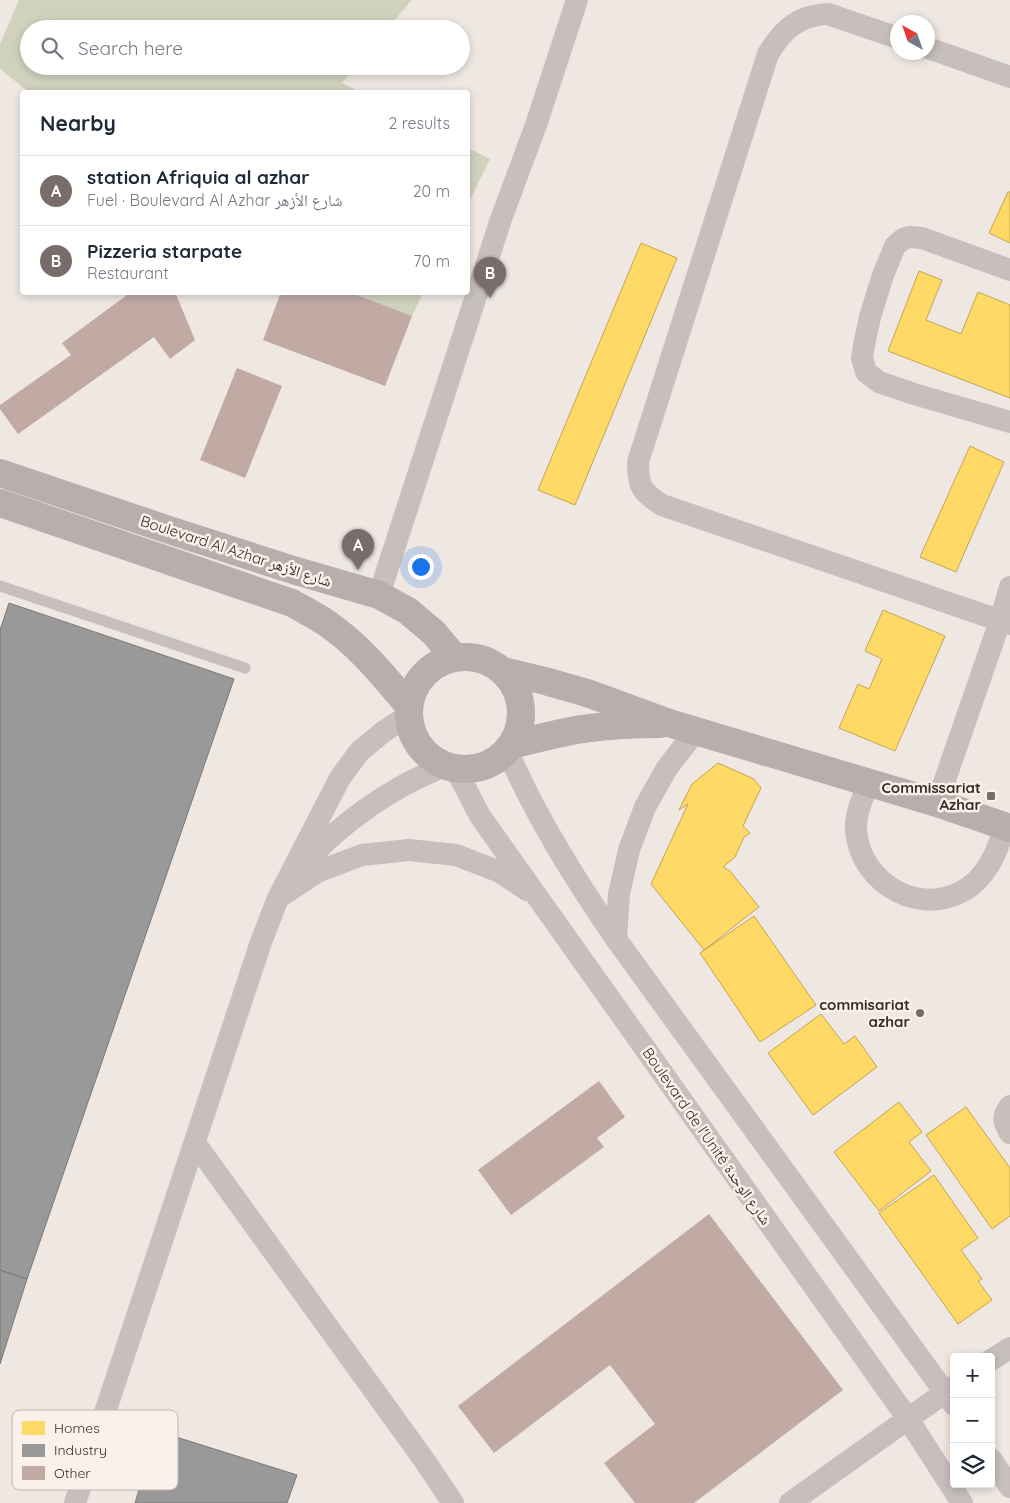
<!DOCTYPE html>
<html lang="en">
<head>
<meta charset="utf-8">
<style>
  :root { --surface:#fff; --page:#f6f6f7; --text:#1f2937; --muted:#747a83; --line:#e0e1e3; --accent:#786d6a }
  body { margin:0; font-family:Quicksand,"Noto Naskh Arabic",sans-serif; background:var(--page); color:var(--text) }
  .controls { position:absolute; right:15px; bottom:15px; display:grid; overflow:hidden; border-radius:5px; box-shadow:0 2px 8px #0003 }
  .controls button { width:45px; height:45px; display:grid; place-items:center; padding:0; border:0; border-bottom:1px solid var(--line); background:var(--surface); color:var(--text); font:25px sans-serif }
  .compass { position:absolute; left:890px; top:15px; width:45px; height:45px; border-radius:50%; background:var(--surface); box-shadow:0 2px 8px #0003; rotate:320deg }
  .you { position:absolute; left:420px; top:566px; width:18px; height:18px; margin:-12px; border:4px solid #fff; border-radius:50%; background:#1a73e8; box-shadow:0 0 0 8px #1a73e833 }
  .badge { display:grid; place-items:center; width:32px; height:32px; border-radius:50%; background:var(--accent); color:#fff; font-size:16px; font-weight:700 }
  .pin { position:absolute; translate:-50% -41px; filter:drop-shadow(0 1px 2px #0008) }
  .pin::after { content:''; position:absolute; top:26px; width:18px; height:15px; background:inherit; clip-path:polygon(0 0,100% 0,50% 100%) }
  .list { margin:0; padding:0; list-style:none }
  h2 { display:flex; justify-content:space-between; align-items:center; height:65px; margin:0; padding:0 20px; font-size:21px }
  h2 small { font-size:16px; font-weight:400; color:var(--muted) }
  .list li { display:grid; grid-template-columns:32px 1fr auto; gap:15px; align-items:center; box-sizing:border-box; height:70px; padding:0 20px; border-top:1px solid var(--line) }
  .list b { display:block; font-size:19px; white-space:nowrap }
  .list p { margin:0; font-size:16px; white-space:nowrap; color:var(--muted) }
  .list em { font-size:16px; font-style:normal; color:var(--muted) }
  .icon { flex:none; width:28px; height:28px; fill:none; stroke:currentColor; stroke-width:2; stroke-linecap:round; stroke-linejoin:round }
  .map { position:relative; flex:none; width:1010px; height:1503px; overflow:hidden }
  .search { position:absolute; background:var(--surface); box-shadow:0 2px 8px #0003; left:20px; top:20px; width:450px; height:55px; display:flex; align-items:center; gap:12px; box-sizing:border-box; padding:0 18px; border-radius:28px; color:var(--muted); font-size:19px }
  .panel { position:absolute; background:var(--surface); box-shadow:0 2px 8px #0003; left:20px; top:90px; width:450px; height:205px; border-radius:5px }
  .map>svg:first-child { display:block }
  .green { fill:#d1d2bd }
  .homes { fill:#ffd966; stroke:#c3a554 }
  .industry { fill:#999; stroke:#7c7877 }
  .building { fill:#c1a9a4 }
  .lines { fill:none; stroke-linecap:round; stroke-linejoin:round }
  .lane { stroke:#c6bfbb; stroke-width:11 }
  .street { stroke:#c6bfbb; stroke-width:22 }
  .secondary { stroke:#b7afac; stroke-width:28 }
  .poi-dot { fill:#786d6a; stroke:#faf1ea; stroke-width:2 }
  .labels { text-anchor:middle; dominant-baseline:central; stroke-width:5; stroke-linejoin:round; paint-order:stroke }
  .street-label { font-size:15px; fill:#382c29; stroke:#faf1ea }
  .poi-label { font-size:15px; font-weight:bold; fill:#382c29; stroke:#faf1ea; text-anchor:end }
  .key { fill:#faf1ea; stroke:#c0b6b0; stroke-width:1 }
  .key-label { font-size:14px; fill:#382c29 }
</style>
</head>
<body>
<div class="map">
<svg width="1010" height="1503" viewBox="0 0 1010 1503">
  <rect width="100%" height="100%" fill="#eee7e2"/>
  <path class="green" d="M19,0H412L387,29H29V66H356L342,83L360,92H29L0,69V44Z
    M468,148L490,159L468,204Z
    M349,293H423L412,316Z"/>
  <path class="homes" d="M1008,192H1010V243L989,233Z
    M641,243L677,258L575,505L538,490Z
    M919,271L942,280L926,320L961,334L978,292L1010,305V398L888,351Z
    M970,446L1004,462L956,572L920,557Z
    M883,610L945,636L895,751L839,728L858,684L869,689L882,659L865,651Z
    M718,763L754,779L761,788L743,826L750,833L744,837L735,857L723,867L730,871L759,907L704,950L651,884L688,804L679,810L692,784Z
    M754,916L816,1005L760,1042L700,953Z
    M821,1014L844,1044L855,1036L877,1067L813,1115L768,1053Z
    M899,1102L922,1132L909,1142L931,1171L879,1211L834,1152Z
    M966,1107L1010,1168V1216L992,1229L926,1135Z
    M934,1175L978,1238L961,1250L982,1279L978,1281L992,1300L958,1324L879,1213Z"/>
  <path class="industry" d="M9,603L234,679L27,1279L0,1270V630Z
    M0,1270L27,1279L0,1364Z
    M157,1431L297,1475L287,1503H135Z"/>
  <path class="building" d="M131,292H175L195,340L170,359L154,337L18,434L0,409V405L71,355L62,343Z
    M281,292H349L412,316L385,386L263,340Z
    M237,368L282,386L245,478L200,460Z
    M599,1081L625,1117L597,1138L604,1147L511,1215L478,1170Z
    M709,1214L843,1390L694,1503H635L604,1463L655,1424L610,1365L494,1453L458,1406Z"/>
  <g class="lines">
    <path class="lane" d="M0,586L245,668"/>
    <path class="street" d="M898,38L828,14C799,15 783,29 768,54L638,462C638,487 641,491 662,505L1010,624
      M928,48L1010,77
      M1010,270L922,238L909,237L903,239L895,246L883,275L870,317L864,345L862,358L866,372L879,382L914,394L1010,422
      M379,595L501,219L536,125L577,0
      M507,750C536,817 575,879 616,939L954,1405
      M455,768L480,816L908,1419L962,1503
      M869,782C863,797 855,814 856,830C860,886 926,921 972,885C990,870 998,849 1005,826
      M937,803L1000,621L1010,587
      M305,863C332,833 364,808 399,788C414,779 430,773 445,765
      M281,896L317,872L362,855L409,850L456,855L500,872L527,890
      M616,939L619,894L629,850L645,807L667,768L695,732
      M1010,1106C1002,1117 1003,1122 1010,1133
      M195,1143L422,1457L453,1503
      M991,1360L1010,1348
      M991,1459L1010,1487
      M75,1503L261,942L278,898L340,778L359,752L383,732L409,715
      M790,1503L954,1386"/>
    <path class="secondary" d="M0,473L169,530L293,570L379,595L408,611L434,633L455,658
      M0,503L292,603C303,609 314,615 325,622C358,644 384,676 409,706
      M409 713a56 56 0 1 1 112 0a56 56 0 1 1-112 0Z
      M503,671L545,681L587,693L669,723L937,803L1010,828
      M511,745C537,739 563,731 590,728C613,725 636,724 660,724"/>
  </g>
  <g class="poi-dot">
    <rect x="986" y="791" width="10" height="10" rx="2.5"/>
    <circle cx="920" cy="1013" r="5"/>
  </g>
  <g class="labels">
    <g class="street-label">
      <text transform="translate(236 551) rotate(18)">Boulevard Al Azhar شارع الأزهر</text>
      <text transform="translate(707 1136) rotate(55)">Boulevard de l'Unité شارع الوحدة</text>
    </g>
    <g class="poi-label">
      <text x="981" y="787">Commissariat<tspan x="981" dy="17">Azhar</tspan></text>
      <text x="910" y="1004">commisariat<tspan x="910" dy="17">azhar</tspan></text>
    </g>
  </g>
  <rect x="12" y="1410" width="166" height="80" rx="8" class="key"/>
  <rect x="22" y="1421" width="23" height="14" fill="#ffd966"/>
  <rect x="22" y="1444" width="23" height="13" fill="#999"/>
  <rect x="22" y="1466" width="23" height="14" fill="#c1a9a4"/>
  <g class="key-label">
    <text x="54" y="1433">Homes</text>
    <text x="54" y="1455">Industry</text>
    <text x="54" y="1478">Other</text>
  </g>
</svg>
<div class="controls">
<button>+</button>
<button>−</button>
<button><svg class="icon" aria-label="layers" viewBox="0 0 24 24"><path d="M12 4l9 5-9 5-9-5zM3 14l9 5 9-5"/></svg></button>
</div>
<svg class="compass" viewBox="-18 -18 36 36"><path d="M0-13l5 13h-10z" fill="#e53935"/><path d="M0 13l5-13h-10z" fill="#747a83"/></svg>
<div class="you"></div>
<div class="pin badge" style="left:358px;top:570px">A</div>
<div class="pin badge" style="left:490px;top:298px">B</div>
<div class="search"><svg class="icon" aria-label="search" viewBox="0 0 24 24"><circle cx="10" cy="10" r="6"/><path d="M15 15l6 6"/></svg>Search here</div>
<section class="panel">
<h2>Nearby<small>2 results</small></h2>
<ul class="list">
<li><span class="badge">A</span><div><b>station Afriquia al azhar</b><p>Fuel · Boulevard Al Azhar شارع الأزهر</p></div><em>20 m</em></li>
<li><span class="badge">B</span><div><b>Pizzeria starpate</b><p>Restaurant</p></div><em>70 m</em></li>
</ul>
</section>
</div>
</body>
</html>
